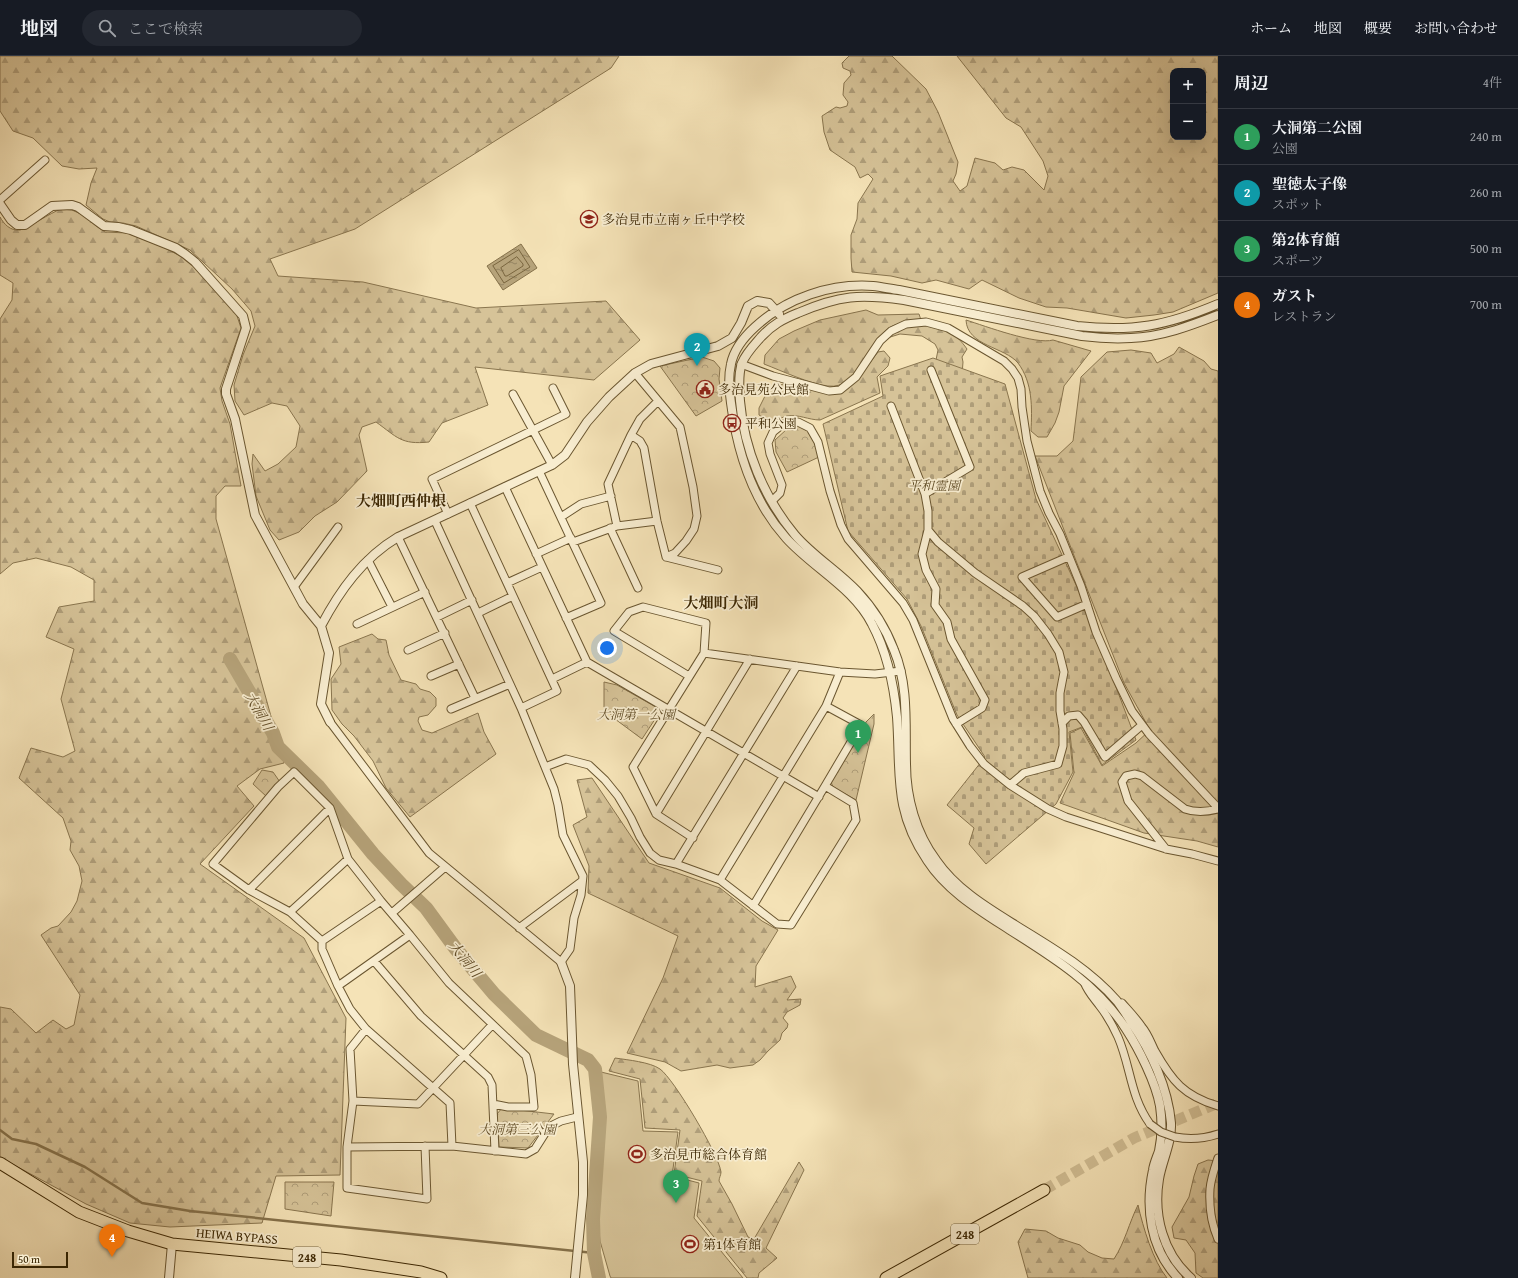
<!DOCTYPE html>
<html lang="ja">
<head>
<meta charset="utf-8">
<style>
  :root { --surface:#171b24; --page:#242831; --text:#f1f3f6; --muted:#9ea1a6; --line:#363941; --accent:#2563eb }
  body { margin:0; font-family:"Gentium Book Plus","Noto Serif JP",serif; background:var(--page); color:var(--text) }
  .controls { position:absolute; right:12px; top:12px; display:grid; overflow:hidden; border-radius:8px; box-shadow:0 4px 16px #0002 }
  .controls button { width:36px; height:36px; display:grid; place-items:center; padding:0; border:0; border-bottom:1px solid var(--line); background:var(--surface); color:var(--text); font:20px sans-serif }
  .scale { position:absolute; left:12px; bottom:10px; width:56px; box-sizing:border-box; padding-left:4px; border:2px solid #3c2703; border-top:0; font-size:11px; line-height:14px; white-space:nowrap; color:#3c2703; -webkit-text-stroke:3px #f8edd0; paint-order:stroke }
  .you { position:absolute; left:607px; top:592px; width:14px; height:14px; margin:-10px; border:3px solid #fff; border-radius:50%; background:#1a73e8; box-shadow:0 0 0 6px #1a73e833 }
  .badge { display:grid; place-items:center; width:26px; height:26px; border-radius:50%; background:var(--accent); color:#fff; font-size:13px; font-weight:700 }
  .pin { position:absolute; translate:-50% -33px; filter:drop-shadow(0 1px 2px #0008) }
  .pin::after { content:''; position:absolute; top:21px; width:14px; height:12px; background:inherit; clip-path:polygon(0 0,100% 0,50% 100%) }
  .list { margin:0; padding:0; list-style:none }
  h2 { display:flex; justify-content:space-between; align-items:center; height:52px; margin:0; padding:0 16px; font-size:17px }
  h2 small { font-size:13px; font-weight:400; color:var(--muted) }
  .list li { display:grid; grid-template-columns:26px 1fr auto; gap:12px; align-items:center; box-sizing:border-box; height:56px; padding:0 16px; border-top:1px solid var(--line) }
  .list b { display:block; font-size:15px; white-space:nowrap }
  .list p { margin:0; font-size:13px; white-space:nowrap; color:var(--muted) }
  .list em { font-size:13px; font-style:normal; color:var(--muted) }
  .icon { flex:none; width:22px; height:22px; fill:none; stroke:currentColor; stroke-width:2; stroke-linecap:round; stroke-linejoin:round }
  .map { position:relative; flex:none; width:1218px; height:1222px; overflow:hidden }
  header { display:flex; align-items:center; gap:24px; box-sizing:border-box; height:56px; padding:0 20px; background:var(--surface); border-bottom:1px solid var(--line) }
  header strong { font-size:19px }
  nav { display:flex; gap:22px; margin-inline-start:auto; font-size:14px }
  .search { width:280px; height:36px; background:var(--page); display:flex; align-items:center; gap:10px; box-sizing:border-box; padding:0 14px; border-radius:22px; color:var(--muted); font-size:15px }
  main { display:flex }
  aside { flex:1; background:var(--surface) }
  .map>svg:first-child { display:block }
  .forest { fill:url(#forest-firs); stroke:#89754e; fill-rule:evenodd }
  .cemetery { fill:url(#cemetery-stones); stroke:#89754e }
  .park { fill:url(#park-crowns); stroke:#89754e }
  .garden { fill:#d6c398; stroke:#89754e }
  .water { fill:url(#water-ripples); stroke:#85714a }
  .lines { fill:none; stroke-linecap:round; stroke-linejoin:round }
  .shore { stroke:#79653e; stroke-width:1 }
  .stream { stroke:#85714a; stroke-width:2.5 }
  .river { stroke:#b6a37a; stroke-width:14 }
  .trunk-tunnel { stroke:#d0bd93; stroke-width:11; stroke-dasharray:11 5.5; stroke-linecap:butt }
  .minor-casing { stroke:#6a5630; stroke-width:9 }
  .tertiary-casing { stroke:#6a5630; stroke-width:10 }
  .trunk-casing { stroke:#3c2703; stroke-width:13 }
  .minor { stroke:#f8edd0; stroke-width:7 }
  .tertiary { stroke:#f8edd0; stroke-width:8 }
  .trunk { stroke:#f5e3b7; stroke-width:11 }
  .minor-bridge-casing { stroke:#6a5630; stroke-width:9; stroke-linecap:butt }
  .minor-bridge { stroke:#f8edd0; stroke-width:7 }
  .labels { text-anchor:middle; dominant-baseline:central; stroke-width:3.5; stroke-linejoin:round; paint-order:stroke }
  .shield { fill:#f8edd0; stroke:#746240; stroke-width:1 }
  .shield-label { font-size:12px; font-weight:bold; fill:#3c2703 }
  .poi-label { font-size:13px; fill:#3c2703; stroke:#f8edd0; text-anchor:start }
  .park-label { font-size:13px; font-style:italic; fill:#624e28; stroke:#f8edd0 }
  .street-label { font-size:13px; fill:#3c2703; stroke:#f8edd0 }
  .water-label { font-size:14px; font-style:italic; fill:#614c27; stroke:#f8edd0 }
  .quarter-label { font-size:15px; font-weight:bold; fill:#3c2703; stroke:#f8edd0 }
</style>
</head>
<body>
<header>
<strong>地図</strong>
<div class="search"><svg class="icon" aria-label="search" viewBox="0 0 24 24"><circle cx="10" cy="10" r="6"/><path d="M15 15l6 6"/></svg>ここで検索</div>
<nav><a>ホーム</a><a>地図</a><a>概要</a><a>お問い合わせ</a></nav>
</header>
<main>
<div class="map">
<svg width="1218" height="1222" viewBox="0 0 1218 1222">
  <defs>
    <pattern id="forest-firs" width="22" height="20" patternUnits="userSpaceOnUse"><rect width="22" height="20" fill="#d6c398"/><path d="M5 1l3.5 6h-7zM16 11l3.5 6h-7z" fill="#af9e7a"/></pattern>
    <pattern id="cemetery-stones" width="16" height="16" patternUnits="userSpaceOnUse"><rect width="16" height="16" fill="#d6c398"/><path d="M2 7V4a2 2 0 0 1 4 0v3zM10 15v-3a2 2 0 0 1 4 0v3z" fill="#af9e7a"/></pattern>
    <pattern id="park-crowns" width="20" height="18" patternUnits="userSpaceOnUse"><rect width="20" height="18" fill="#d6c398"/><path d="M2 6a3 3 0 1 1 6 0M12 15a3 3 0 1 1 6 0" fill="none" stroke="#af9e7a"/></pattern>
    <pattern id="water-ripples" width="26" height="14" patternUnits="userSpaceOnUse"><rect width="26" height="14" fill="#b6a37a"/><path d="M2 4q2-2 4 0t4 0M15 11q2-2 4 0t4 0" fill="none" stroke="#958562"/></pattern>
  </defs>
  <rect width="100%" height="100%" fill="#f5e3b7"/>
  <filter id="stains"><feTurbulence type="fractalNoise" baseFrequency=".005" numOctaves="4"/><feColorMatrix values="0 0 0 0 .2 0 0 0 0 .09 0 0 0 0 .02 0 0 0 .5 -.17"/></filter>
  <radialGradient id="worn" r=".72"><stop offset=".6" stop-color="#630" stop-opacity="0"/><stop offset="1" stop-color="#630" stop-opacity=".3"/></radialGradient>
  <path class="forest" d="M0,0H619L611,12L355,173L270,203L278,220L363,226L476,252L606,245L640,284L594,324L475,311L488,349L442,367L429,386C401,389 397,381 376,366L362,371L359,379L367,415L337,446L315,460L299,476L279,484L270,474L256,440L252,408L253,398L265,415L278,408L296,391L300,370L287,350L272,347L244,359L235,345L234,329L243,299L255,270L251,255L232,233L190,194L136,170L123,167L110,166L103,163L86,149L91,127L97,112L79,113L62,110L33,82L13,75L0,55Z
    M849,0H892L926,33L938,56L958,106L956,118L953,125L960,135L967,130L975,102L995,107L1003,114L1012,111L1024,114L1044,134L1048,120L1043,105L1021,71L1006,62L957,0H1218V237L1173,256L1154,259L1126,262L1067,252L1046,251L1019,242L982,224L969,233L936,224L922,227L891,220L852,216L851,202V179L857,163L858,147L873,123L868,118L860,122L855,111L830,94L824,76L822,60L836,51L840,52L847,50L848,46L843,39L844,27L851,19L850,15L843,12L842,7ZM1173,15H1203V81H1173Z
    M61,153L72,154L83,159L96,170L105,176L127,177L165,192L182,201L194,211L236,257L241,272L220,332L222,345L230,368L241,430H225L216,440V463L284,707L260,713L237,730L254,750L200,808L304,882L346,962L340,1119L276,1120L262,1167L170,1171L130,1167L86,1148L14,1109L0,1104V951L11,953L36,977L53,964L66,973L74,969L80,939L41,879L51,872L58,870L71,856L77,845L82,825L79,810L70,794L71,785L63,762L19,722L31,692L63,701L75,695L61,643L74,593L46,581L59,551L94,545V524L71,511L36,502L13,507L0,518V263L12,244L13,227L0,219V161C4,168 10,175 20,174C26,173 52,156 61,153Z
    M866,254L878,259L919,258L921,264C910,266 898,266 889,272C867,287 859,334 828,330C810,328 782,315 764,308L765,299L779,283L794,275L820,264Z
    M966,264C985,270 1036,289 1053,284L1091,295L1064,330L1059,356L1055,367L1047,381H1038L1031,375C1032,352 1033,327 1018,307C1005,291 967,290 966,264Z
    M926,268C946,273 955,276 967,293L962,301L963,306L962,319L935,309L938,294L935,288L922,280L900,278L887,282C899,269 910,269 926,268Z
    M1179,291L1204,305L1211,313L1218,315V791L1197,785L1144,777L1060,747L1074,717L1070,677L1081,672L1102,710L1136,687L1150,674L1124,627L1035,400H1057L1073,385L1081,321L1107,296L1131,294L1151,297L1157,307L1174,298Z
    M884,295L890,302L888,310L877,321L880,337L820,364C809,364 798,358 787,360C782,361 776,365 772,367L759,359V352L767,336L785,327L828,337L855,326L878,296Z
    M372,578L378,583L386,584L389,599L401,624L416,628L420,633L430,636L436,642V650L428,659L419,661L418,665L422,674L432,677L478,657L484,676L496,698L410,761L386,732L373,705L354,680L342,668L332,654L331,623L341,608L339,591Z
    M592,722L649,807L720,832L762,865L778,874L756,910L755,931L791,920L796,931L787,944L801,943L800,949L787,956L783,962L788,968L787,972L782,977L780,984L768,995L760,1004L753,1009L730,1012L717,1009L681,1015L665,1006L627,997L663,922L678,880L588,837L589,810L573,769L587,761L577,724Z
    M615,1002C628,1004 650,1006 660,1013C674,1023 719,1099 721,1116C721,1119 719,1122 719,1125L732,1148L748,1181L754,1183L799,1106L804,1114L766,1192L777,1202L759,1217L758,1222H747L697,1160L702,1125L674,1118L680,1074L645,1072L640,1023L609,1015Z
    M1208,1104L1218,1105V1222H1203L1196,1217L1195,1197L1186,1184L1174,1182L1172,1171L1189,1141L1194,1120L1198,1108Z
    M1138,1149C1143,1171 1153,1205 1167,1222H1028L1018,1186L1025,1173L1046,1175L1058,1182L1080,1189L1088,1196L1102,1202L1114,1203C1125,1186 1129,1167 1138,1149Z"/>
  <path class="cemetery" d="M933,302L1005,328L1036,443L1083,544L1136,684L1102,709L1082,671L1069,676L1073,716L1056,748L986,808L969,788L974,772L947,749L985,701L957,659L921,570L907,543L848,475L823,368L883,340L880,320Z"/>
  <path class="park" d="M702,301L714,305L720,312L719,323L722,345L696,360L660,310Z
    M798,370C814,376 816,385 819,401L787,416L776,396L775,384L787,373Z
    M604,626L617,629L661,654L642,683L615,663L604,651Z
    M874,658V668L856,744L833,731L831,726L866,666Z
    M262,714L273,716L280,726L267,741L253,728Z
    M502,1052L554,1058L528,1092L499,1091L497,1058Z
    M285,1126H334L331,1160L285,1153Z"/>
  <path class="garden" d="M601,1016L638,1025L643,1075L678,1076L672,1120L699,1127L694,1162L743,1222H611L610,1220L600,1185L597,1157L602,1064Z"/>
  <path class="water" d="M521,188L537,212L503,234L487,210Z"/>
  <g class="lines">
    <path class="shore" d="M519,194L530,211L504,227L493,210Z
      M517,201L523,208V210L507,220H505L501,212Z"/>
    <path class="stream" d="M0,1074L12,1083L36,1088L85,1111L142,1147L190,1155L594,1197"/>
    <path class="river" d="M230,603L273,677L278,691L318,730L373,798L401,828L426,852L456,893L494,938L536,979L588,1004L595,1013L600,1061L593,1163L594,1197L599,1222"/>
    <path class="trunk-tunnel" d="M1044,1134L1134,1082L1218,1047"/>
    <defs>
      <path id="minor" d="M0,144L45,104
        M741,308L773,320L829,335L840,334L856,321L880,285L891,275L906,268L926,266L948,272L1004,305L1012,313L1018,322L1021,333L1022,351L1027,385L1040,435L1049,457L1060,478L1081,530L1096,576L1116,622L1132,655L1149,678L1218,752
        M635,317L680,371L693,431L697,460L694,473L686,485L675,497L666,501
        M513,338L552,409
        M891,350L925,438L928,455V474L938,486L975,517L1023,550L1034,560L1048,578L1059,596L1064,616L1060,637V655L1063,673V690L1058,708L1024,717L1010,729
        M631,379L640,385L644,392L657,465L666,501L718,514
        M539,415L601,547L566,562
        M505,431L587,606L819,741
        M925,438L970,411L931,314
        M772,445L780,437L782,429L770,398L768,387L773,376L783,368L798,366L810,372L818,386L830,435L841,469L848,483L903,547L913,564L953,663L970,690L984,708L1010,729L1048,753L1066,761L1166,793L1192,798L1218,805
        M470,447L557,635L521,652
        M448,458L432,423L566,358L553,332
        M561,461L581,448L611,440
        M617,470L608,428L631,379L640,363L658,345
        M610,472L638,532
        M928,474L922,498L926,514L936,533L935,549L947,566L951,583L985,644L982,652L956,668
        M398,481L475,642
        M573,486L617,470L657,465
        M536,498L571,482
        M1068,501L1022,521L1057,561L1087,548
        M368,504L392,551
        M507,527L542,511
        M294,531L338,471
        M478,557L513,540
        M437,561L472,544
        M357,568L425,536
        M408,594L445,577
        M704,597L840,616L875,618L901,615
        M431,620L459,608
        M689,620L614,575L629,556L643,551L706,567L704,597L633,711L656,758L693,782
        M552,623L587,606
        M451,653L510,628
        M330,666L429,797L561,906L570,893L574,862L581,839L583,820L563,779L558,749L554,733L521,652L435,465
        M1062,667L1069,660L1078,659L1084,666L1105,701L1142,669
        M545,711L566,703L589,709L605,724L618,740L631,762L640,781L650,797L659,804L676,808L720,824L777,868L791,869L856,764L853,747L825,730
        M656,758L750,603
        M1166,793L1128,745L1122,726L1126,720L1135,718L1142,720L1185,753C1196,757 1207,756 1218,753
        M676,808L797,610
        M720,824L826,650L840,616
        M249,834L330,752
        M753,850L825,730L861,669L826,650
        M290,856L348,803
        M392,857L445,811
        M519,872L582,825
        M322,885L381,845
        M374,905L421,960L488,1021L492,1029L495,1095
        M1084,926C1088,936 1093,941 1099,949C1107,959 1113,970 1118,981C1131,1011 1130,1040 1150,1068
        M338,930L410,879
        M1122,947C1129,955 1136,962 1142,971C1148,978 1151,987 1155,995C1172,1025 1184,1040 1218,1050
        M366,973L350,993L353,1045L347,1091V1132L427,1143L425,1090
        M353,1045L418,1048L492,969
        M1175,1081C1191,1084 1203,1083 1218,1078
        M452,1090L450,1047L366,973L350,953L338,930L322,893V885L290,856L249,834L213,808L278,731L294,716L330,752L348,803L381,845L410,879L449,927L526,1000L531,1019L534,1051H508L493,1048
        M347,1091L452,1090L526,1098L535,1093L549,1071L561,1065L577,1061
        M1218,1102C1215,1111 1211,1122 1210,1133C1209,1150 1211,1167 1218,1183"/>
      <path id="tertiary" d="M0,148L11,164L17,169H25L52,150L72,149L78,151L104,170L118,171L131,174L176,192L185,198L195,206L243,260L246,272L226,333V338L235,363L255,459L303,548L321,570L329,597L321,648L330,666
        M321,570C340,534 363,502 398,481L552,409L565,399L587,366L609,341L635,317L651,308L718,290L732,282L741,267L748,250L757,245L769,247L779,258
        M561,906L570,930L573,1008L583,1106V1139L575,1222
        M169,1222L172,1188
        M1178,1222C1150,1193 1145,1151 1153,1114C1154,1107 1157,1101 1159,1095C1162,1081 1162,1064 1160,1050C1156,1027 1139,993 1126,973C1098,929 1053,901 1010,874C979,854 947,835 927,804C893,754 901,717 897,661C894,630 887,596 872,568C854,532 813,512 786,482C753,445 737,395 731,347C729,334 728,321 731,308C734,293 744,281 755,271C786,242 831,227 873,230C882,231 891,233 899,234L1077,270C1133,276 1166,270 1218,248
        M1191,1222C1163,1198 1153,1159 1159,1123C1162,1105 1172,1086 1171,1067C1168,1032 1151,995 1131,966C1127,959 1122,952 1117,945C1089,913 1051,891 1015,869C986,851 956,833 936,804C916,777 906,742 906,708C905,670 909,630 894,594C886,573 873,552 857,535C838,515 813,500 795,479C764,442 744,393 740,345C739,333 738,318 742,307C746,297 754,289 761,281C772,269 783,263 798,257C840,239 860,238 904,244L1082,280C1098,282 1115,283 1131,282C1161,281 1190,270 1218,259"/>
      <path id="trunk" d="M0,1107L79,1156L128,1175L172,1188L341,1204L421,1216L441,1222
        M886,1222L1044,1134"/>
    </defs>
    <use href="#minor" class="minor-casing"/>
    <use href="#tertiary" class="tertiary-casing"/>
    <use href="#trunk" class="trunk-casing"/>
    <use href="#minor" class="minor"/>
    <use href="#tertiary" class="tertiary"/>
    <use href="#trunk" class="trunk"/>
    <defs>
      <path id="minor-bridge" d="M1150,1068L1161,1076L1175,1081"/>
    </defs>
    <use href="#minor-bridge" class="minor-bridge-casing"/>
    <use href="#minor-bridge" class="minor-bridge"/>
  </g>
  <defs>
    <symbol id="school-ring" viewBox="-11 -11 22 22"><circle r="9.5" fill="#f8edd0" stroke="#8f2418" stroke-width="1.5"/><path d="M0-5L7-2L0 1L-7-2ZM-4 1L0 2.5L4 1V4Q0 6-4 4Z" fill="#8f2418"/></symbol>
    <symbol id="civic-ring" viewBox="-11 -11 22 22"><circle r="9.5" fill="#f8edd0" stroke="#8f2418" stroke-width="1.5"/><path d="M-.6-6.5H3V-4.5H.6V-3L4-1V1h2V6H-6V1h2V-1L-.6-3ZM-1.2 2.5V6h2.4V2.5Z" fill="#8f2418"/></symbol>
    <symbol id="bus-ring" viewBox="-11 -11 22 22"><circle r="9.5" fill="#f8edd0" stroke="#8f2418" stroke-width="1.5"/><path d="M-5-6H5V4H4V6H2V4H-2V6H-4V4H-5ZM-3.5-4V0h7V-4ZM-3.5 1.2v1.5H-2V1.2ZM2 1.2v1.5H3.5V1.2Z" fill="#8f2418"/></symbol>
    <symbol id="stadium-ring" viewBox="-11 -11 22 22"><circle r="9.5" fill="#f8edd0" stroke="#8f2418" stroke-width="1.5"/><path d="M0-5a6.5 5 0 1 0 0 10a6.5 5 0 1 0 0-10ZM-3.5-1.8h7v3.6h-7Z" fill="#8f2418"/></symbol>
  </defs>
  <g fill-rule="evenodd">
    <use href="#school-ring" x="579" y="153" width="20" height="20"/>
    <use href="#civic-ring" x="695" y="323" width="20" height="20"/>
    <use href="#bus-ring" x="722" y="357" width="20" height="20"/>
    <use href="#stadium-ring" x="627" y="1088" width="20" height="20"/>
    <use href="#stadium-ring" x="680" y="1178" width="20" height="20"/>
  </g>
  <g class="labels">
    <g class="shield">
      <rect x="951" y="1168" width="28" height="20" rx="3"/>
      <rect x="293" y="1191" width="28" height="20" rx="3"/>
    </g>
    <g class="shield-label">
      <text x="965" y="1178">248</text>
      <text x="307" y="1201">248</text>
    </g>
    <g class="poi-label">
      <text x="602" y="163">多治見市立南ヶ丘中学校</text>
      <text x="718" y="333">多治見苑公民館</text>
      <text x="745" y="367">平和公園</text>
      <text x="650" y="1098">多治見市総合体育館</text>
      <text x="703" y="1188">第1体育館</text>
    </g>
    <g class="park-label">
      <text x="934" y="429">平和霊園</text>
      <text x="636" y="658">大洞第一公園</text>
      <text x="517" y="1073">大洞第三公園</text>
    </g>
    <g class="street-label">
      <text transform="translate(237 1180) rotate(5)">HEIWA BYPASS</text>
    </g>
    <g class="water-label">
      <text transform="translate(259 655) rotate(60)">大洞川</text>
      <text transform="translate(465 903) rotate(51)">大洞川</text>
    </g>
    <g class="quarter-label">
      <text x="401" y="444">大畑町西仲根</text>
      <text x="721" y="546">大畑町大洞</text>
    </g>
  </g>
  <rect width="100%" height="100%" filter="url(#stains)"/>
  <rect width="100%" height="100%" fill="url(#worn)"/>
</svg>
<div class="controls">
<button>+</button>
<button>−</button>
</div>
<div class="scale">50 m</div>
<div class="you"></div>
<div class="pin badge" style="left:858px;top:697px;background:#2e9e5b">1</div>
<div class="pin badge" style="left:697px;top:310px;background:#0f9aa8">2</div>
<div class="pin badge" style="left:676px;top:1147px;background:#2e9e5b">3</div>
<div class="pin badge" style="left:112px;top:1201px;background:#e8710a">4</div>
</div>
<aside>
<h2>周辺<small>4件</small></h2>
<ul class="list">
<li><span class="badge" style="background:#2e9e5b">1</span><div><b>大洞第二公園</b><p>公園</p></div><em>240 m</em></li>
<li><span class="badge" style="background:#0f9aa8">2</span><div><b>聖徳太子像</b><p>スポット</p></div><em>260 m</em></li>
<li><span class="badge" style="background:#2e9e5b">3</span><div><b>第2体育館</b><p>スポーツ</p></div><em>500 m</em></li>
<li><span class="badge" style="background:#e8710a">4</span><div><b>ガスト</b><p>レストラン</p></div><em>700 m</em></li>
</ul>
</aside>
</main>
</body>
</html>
